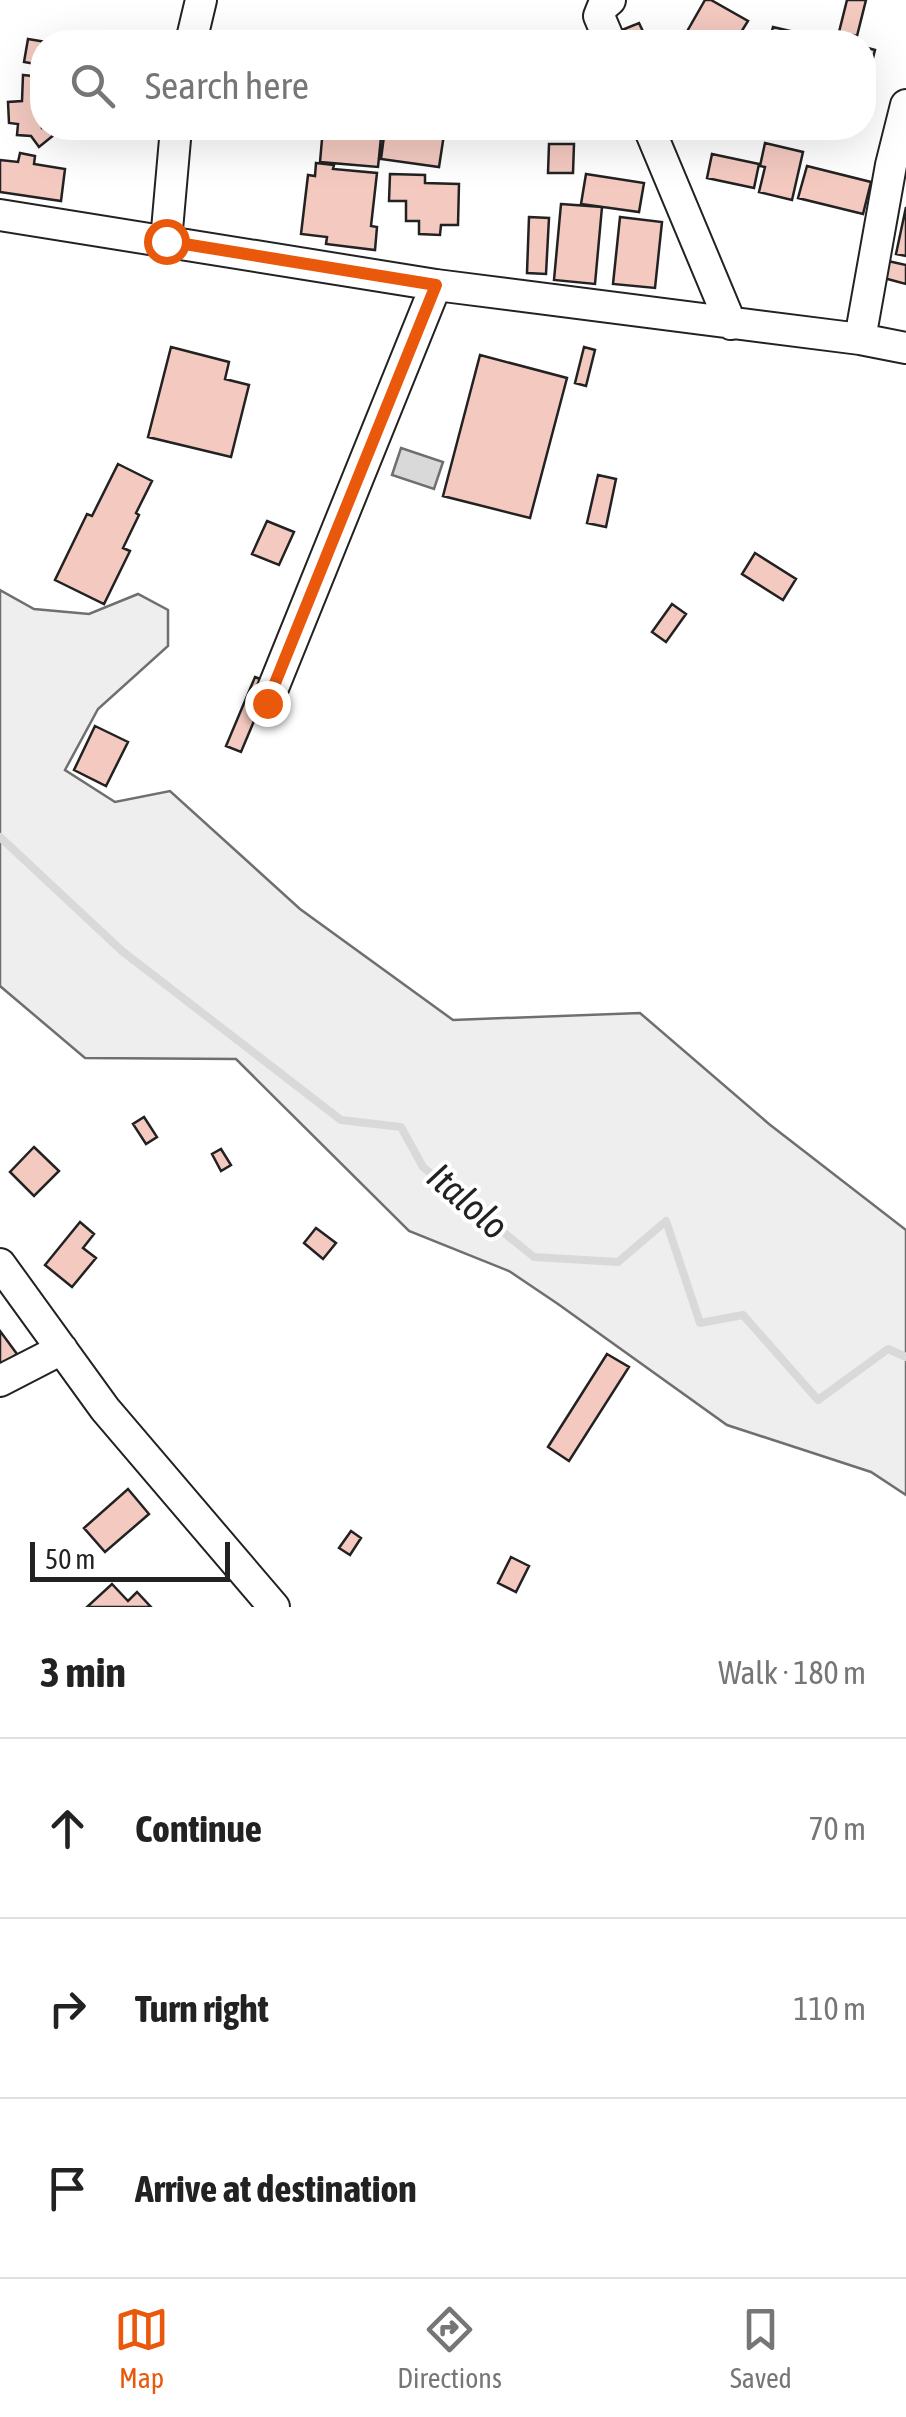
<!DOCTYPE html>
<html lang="en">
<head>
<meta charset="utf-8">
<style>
  :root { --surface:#fff; --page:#f6f6f6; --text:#222; --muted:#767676; --line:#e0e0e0; --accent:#ea580c }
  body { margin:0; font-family:"Asap Condensed",sans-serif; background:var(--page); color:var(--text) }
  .scale { position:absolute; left:30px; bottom:25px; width:200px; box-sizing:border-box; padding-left:10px; border:5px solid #222; border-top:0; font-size:28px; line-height:35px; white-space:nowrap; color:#222; -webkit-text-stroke:8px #fff; paint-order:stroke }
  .stop { position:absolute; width:30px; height:30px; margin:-22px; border:8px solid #ea580c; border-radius:50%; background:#fff }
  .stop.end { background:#ea580c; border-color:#fff; box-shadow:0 2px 10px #0008 }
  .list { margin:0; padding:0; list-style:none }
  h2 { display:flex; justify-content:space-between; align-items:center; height:130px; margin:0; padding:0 40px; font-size:42px }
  h2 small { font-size:32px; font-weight:400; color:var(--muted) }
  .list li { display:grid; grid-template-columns:65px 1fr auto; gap:30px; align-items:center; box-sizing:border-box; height:180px; padding:0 40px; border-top:2px solid var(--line) }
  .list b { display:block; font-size:38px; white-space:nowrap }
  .list em { font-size:32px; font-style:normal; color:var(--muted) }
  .icon { flex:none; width:55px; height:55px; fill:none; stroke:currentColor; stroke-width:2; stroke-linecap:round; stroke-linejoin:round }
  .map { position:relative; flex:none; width:906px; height:1607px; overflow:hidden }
  .search { position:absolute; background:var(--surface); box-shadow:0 10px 40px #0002; left:30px; right:30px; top:30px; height:110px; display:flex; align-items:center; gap:25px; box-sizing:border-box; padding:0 35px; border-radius:40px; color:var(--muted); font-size:38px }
  .sheet { height:670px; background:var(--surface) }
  nav { display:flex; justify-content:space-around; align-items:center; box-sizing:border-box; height:140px; border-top:2px solid var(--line); background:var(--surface); font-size:28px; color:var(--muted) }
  nav a { display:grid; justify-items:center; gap:5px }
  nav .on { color:var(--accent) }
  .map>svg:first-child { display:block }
  .green { fill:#eee; stroke:#6f6f6f; stroke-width:2.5 }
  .water { fill:#d9d9d9; stroke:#6f6f6f; stroke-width:2.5 }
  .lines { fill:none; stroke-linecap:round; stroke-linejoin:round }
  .stream { stroke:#d9d9d9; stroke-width:8 }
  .building { fill:#f3c9c0; stroke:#222; stroke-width:2.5 }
  .minor-casing { stroke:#222; stroke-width:34 }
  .minor { stroke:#fff; stroke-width:30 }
  .route { stroke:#ea580c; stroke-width:12 }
  .labels { text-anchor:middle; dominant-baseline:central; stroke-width:8; stroke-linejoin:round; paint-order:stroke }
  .water-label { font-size:38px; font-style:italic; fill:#222; stroke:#fff }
</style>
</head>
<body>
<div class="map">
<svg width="906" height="1607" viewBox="0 0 906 1607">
  <rect width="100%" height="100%" fill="#fff"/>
  <path class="green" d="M0,590L34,609L89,614L138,594L168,610V646L98,709L65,770L115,802L170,791L300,909L453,1020L640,1013L769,1124L906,1230V1495L871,1472L727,1425L558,1304L509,1271L409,1231L236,1059L85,1058L0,986Z"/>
  <path class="water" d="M401,448L443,462L434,489L392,475Z"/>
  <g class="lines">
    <path class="stream" d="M0,837L122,951L341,1120L401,1127L423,1167L534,1257L618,1262L666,1221L700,1323L743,1315L818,1400L888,1349L906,1357"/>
  </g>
  <path class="building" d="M705,0H711L748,21L735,42H681Z
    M847,0H866L857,36L839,32Z
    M639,23L648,42H622L617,32Z
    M773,27L820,38L819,42H769Z
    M28,39L46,42H42V59L37,58L36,64L24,62Z
    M864,47L875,50L869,74L864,72Z
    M23,75L42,77V128H56L55,134L39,147L31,136L17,135L18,124L9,123L8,102L22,101Z
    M323,128H382L378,167L320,162Z
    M385,128H445L439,167L381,159Z
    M557,128H599V131L567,136L566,129L557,131Z
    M765,143L803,152L792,200L759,192L765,167L760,166Z
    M549,144H574L573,173H548Z
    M20,153L35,156L34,164L65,169L61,201L0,192V160L18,162Z
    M712,154L759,164L754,188L707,178Z
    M316,163L334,165L333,169L377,173L371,226L377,227L375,250L326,244L327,237L301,234L308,175L315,176Z
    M807,166L871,182L863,214L798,198Z
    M390,174L425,175V183L459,184L458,225H441L440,235L419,234V221H406V201H389Z
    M586,174L644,183L639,212L581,204Z
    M561,204L602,207L595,284L554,280Z
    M906,207V256L896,254Z
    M529,217L549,218L546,274L527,273Z
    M620,217L662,222L655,288L613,284Z
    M888,261L906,265V284L884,278Z
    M171,347L229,362L225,379L249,385L231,457L148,437Z
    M584,347L595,350L586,386L575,383Z
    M480,355L567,378L530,518L443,496Z
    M118,464L152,481L136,513L139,515L123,548L130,551L104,604L55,580L87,514L92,516Z
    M598,475L616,479L606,527L587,523Z
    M267,521L294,532L279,565L252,554Z
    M755,553L796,579L783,600L742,574Z
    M672,604L686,614L666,642L652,632Z
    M255,677L270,683L241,752L226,746Z
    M95,726L128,742L106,786L74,770Z
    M144,1117L157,1137L146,1144L133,1124Z
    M34,1147L59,1171L34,1196L10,1172Z
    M221,1149L231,1165L221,1171L212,1154Z
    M80,1222L94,1234L83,1248L96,1258L72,1287L45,1265Z
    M316,1228L336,1243L323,1259L304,1243Z
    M0,1331L17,1354L0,1366Z
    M607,1354L629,1367L569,1461L548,1447Z
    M128,1489L149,1514L105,1552L84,1528Z
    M351,1531L361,1538L350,1555L339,1548Z
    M511,1557L529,1566L516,1592L498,1583Z
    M112,1584L128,1601L137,1592L151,1607H87Z"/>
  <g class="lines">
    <defs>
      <path id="minor" d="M610,0L603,6L599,16L610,42
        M191,42L201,0
        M649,128L731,324
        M0,215L436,285L860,339L906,348
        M166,241L176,128
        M860,339L891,165L906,105
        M267,703L436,285
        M0,1264L105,1409L274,1607
        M0,1381L62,1349"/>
    </defs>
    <use href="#minor" class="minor-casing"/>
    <use href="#minor" class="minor"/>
  </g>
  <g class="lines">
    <path class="route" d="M166,241L436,285L267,703"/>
  </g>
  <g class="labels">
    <g class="water-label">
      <text transform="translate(468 1201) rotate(41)">Italolo</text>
    </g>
  </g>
</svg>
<div class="scale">50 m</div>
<div class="stop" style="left:166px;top:241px"></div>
<div class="stop end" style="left:267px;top:703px"></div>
<div class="search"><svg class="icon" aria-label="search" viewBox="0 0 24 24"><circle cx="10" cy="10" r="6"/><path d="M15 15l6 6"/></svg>Search here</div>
</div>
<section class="sheet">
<h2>3 min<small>Walk · 180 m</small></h2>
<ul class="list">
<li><svg class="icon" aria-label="ahead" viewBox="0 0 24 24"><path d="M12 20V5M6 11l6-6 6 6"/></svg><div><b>Continue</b></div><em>70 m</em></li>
<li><svg class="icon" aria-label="right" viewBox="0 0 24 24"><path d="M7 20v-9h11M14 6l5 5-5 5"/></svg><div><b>Turn right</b></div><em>110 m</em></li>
<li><svg class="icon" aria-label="arrive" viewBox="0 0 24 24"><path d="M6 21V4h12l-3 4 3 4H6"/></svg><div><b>Arrive at destination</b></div></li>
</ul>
</section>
<nav>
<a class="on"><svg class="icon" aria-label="map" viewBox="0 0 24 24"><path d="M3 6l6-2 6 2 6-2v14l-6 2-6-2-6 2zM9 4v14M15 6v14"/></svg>Map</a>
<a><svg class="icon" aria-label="directions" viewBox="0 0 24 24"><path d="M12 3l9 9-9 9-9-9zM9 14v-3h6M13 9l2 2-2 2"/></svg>Directions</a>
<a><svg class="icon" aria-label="saved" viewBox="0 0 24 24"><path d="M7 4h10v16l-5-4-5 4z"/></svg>Saved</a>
</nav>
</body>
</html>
